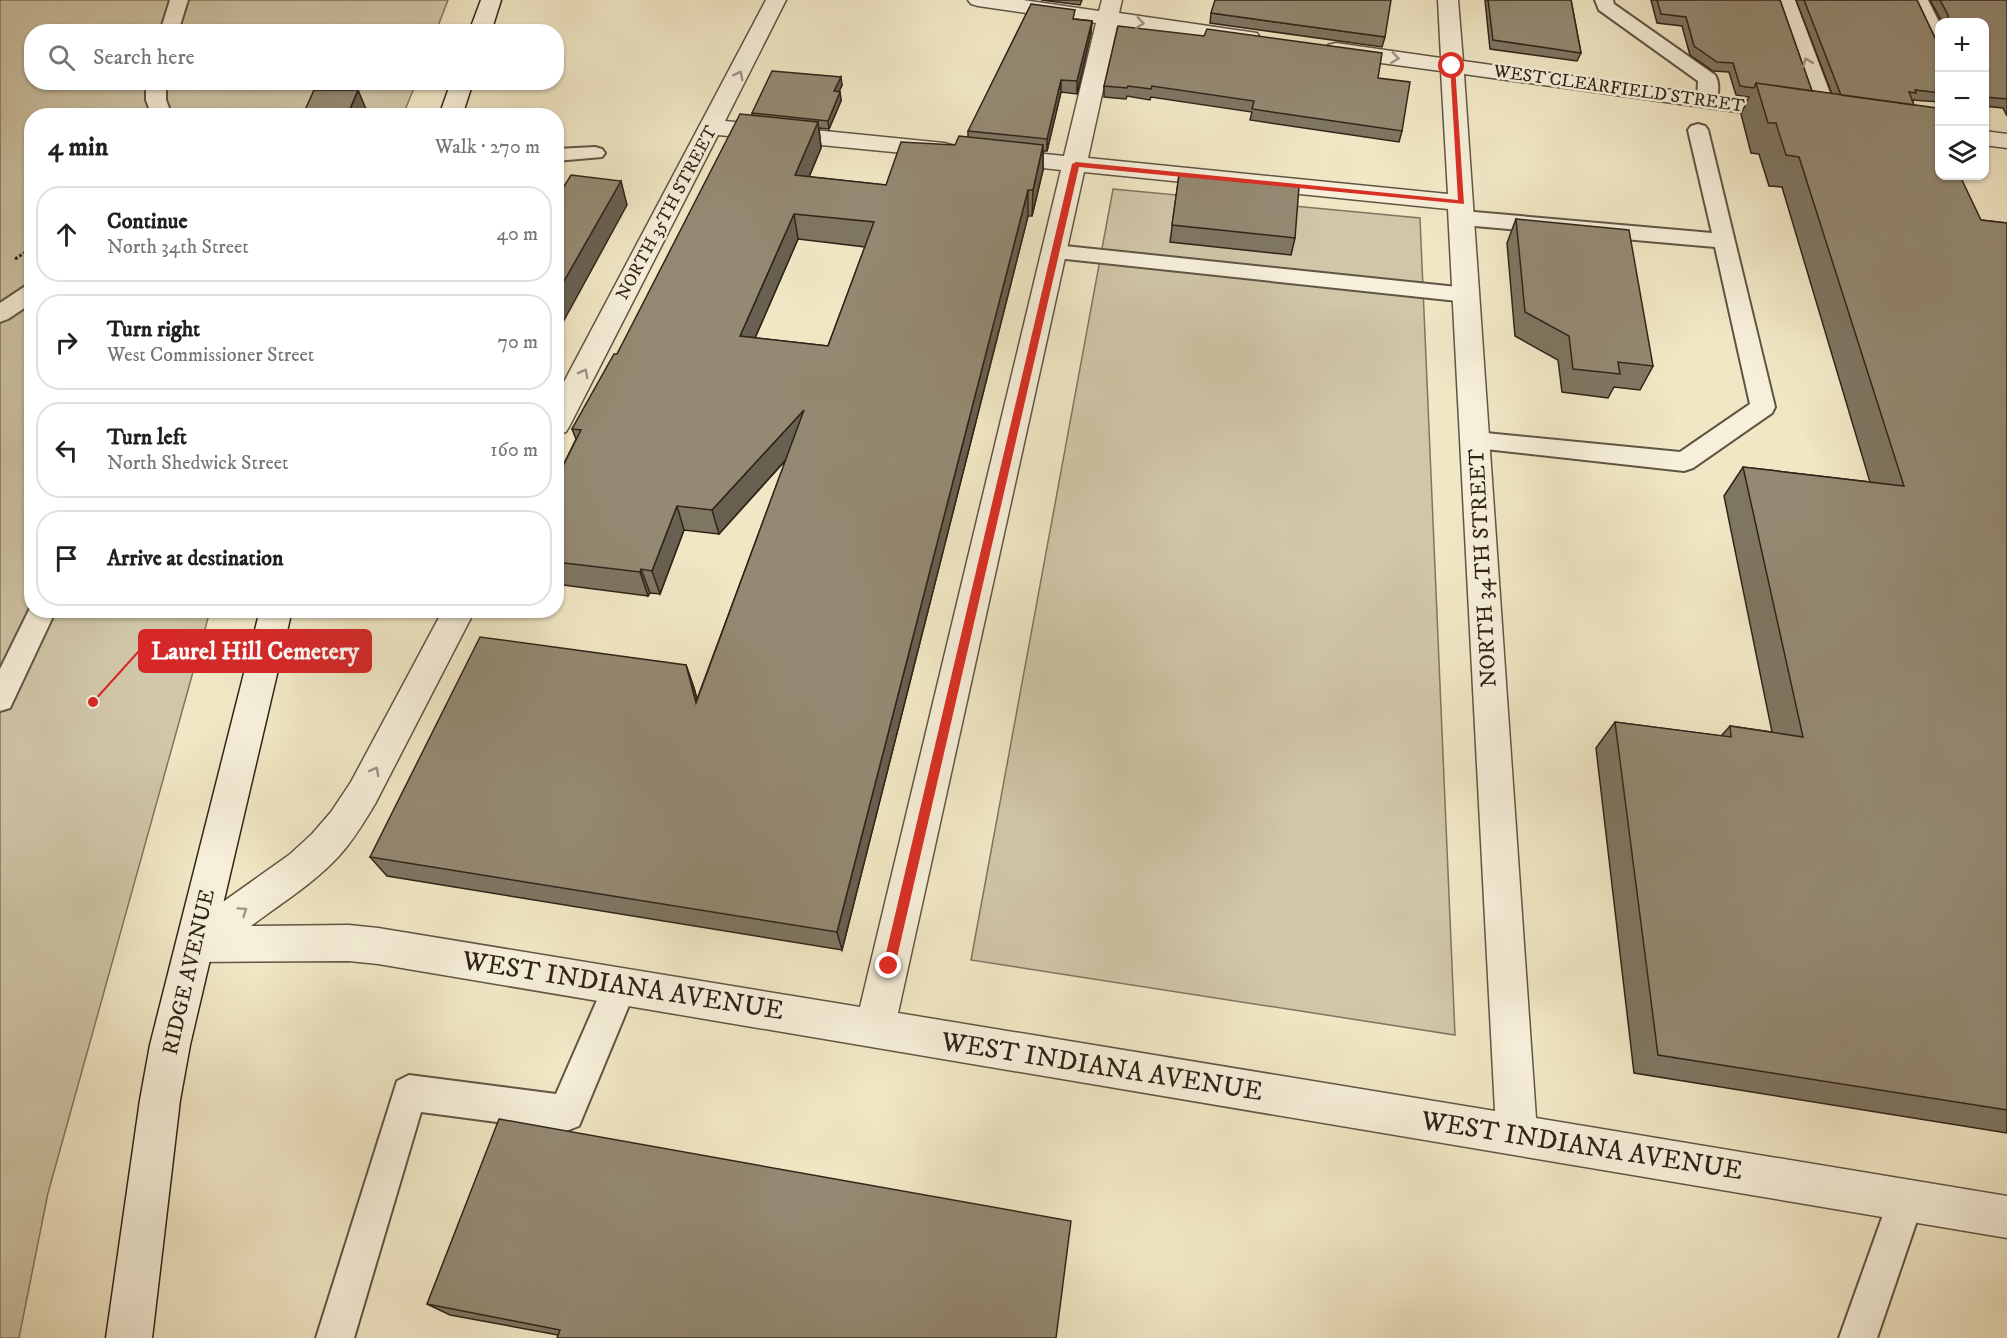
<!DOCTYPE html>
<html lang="en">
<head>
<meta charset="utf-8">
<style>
  :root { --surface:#fff; --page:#f2f2f2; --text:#202124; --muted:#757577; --line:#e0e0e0 }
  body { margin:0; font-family:"IM FELL DW Pica",serif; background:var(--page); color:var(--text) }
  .controls { position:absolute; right:18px; top:18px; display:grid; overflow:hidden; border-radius:12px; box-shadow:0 2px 4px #0004 }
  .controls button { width:54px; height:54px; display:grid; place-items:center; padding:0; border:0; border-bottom:2px solid var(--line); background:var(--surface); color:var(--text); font:30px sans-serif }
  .stop { position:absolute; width:18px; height:18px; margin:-14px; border:4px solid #d93025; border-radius:50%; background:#fff }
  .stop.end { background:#d93025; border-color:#fff; box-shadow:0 2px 6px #0008 }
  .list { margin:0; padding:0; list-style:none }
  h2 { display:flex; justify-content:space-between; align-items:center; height:78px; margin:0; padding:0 24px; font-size:26px }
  h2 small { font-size:20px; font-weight:400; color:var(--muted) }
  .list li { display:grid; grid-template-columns:39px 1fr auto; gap:18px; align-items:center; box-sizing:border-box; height:96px; margin:0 12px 12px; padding:0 12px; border:2px solid var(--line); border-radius:24px }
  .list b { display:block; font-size:22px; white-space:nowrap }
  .list p { margin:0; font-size:20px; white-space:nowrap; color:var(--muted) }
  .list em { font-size:20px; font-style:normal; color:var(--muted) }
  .icon { flex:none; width:33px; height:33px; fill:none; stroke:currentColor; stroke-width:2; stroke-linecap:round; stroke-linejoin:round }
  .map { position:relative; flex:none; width:2007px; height:1338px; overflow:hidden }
  .search { position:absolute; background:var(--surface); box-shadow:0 2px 4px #0004; left:24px; top:24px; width:540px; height:66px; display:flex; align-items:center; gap:15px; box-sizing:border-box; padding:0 21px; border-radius:24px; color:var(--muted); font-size:22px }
  .panel { position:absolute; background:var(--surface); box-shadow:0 2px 4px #0004; left:24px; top:108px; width:540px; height:510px; border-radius:24px }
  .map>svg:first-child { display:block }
  .green { fill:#d0c6a8; stroke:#807560; stroke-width:1.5 }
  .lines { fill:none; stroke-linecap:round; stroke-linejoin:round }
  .service-casing { stroke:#605544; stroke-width:4 }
  .minor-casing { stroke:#605544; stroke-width:3 }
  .secondary-casing { stroke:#302419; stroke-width:3 }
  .path { stroke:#302419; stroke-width:3; stroke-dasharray:3 2; stroke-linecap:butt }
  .service { fill:#f6efd9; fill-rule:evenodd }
  .minor { fill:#f6efd9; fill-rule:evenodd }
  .secondary { fill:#f6efd9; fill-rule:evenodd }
  .wall { fill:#7f7662; stroke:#302419; stroke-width:1.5; fill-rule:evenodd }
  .shaded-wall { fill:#686050; stroke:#302419; stroke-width:1.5 }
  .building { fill:#948972; stroke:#302419; stroke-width:1.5; fill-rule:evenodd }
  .oneway { stroke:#9d9483 }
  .route { fill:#d93025 }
  .labels { text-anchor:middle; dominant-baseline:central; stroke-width:5; stroke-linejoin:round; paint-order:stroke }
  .far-street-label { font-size:18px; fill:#302419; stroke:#f6efd9 }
  .street-label { font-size:22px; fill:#302419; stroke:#f6efd9 }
  .near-street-label { font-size:27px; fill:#302419; stroke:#f6efd9 }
  .leader { fill:none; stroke:#d62828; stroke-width:2 }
  .callout-dot { fill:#d62828; stroke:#f6efd9; stroke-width:2 }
  .callout { fill:#d62828; stroke:#d62828; stroke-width:2 }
  .callout-label { font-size:24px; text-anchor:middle; font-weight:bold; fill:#fff }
</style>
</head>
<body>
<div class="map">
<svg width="2007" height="1338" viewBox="0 0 2007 1338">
  <rect width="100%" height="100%" fill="#f1e7c5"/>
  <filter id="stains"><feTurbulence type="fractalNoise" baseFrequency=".00333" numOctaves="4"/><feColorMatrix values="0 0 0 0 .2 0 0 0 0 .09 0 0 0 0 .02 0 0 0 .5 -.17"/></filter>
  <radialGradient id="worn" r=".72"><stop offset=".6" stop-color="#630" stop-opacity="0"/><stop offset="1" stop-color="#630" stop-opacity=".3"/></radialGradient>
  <path class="green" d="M0,0H448L436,31L32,32V82L416,83L403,115L32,116V610L210,611L48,1193L19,1338H0Z
    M1113,189L1420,218L1455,1035L971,960Z"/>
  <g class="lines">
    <defs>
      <path id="service" d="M170,0H188L178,32H160Z
        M1595,0H1613L1614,4L1715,75C1720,82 1719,98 1714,105H1700L1697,101L1698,81L1599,10Z
        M1910,0H1928L1940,24V49L1933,48L1931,44Z
        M146,82H166V100L172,116H152L146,100Z
        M1698,124L1705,126L1708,130L1775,407L1772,413L1693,468L1684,471L1467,447L1464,441L1467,435L1476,432L1680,452L1750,404L1715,247L1463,225L1455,223L1452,218L1455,213L1463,211L1712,233L1688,130L1691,126Z
        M595,147L602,149L605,153L602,157L556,161V149Z
        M1055,245L1467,288L1475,290L1478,295L1475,300L1467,302L1047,257L1044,252L1047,247Z
        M32,285V303L8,319L0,322V303L24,287Z
        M32,604V610H56L10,708L0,711V669Z
        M620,970L632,975L637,986L579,1126L566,1131L421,1112L354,1338H316L397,1081L409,1075L556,1094L608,975Z
        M1906,1182L1919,1187L1924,1200L1877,1338H1839L1893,1187Z"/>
      <path id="minor" d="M766,0H786L725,121L944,143L952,145L956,150L952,155L944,157L718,135L570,425L566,432L556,435V397Z
        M968,0H1023L1099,11L1102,0H1122L1119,13L1257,33L1260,38L1257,43L1249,44L1117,26L1088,158L1448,194L1441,71L1336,57L1328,55L1325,50L1328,45L1336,43L1441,58L1438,0H1458L1463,61L1795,107L1798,112L1795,117L1787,119L1464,74L1536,1118L2007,1196V1238L378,964L349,961L195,962L182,957L176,944L182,931L289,855L312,834L331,812L351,782L443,610H475L375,804C364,822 353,841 338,857C313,884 280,904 251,926L349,925L378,928L860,1007L1061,170L998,163L990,161L986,156L990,151L998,149L1064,156L1096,23L978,6L971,4ZM1084,172L1448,209L1495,1111L898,1013Z
        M1775,0H1795L1839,117L1835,122L1827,124L1819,122L1815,117Z
        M1984,131L2007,134V148L1984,145Z"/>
      <path id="secondary" d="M481,0H501L491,32H469Z
        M451,82H473L462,116H439Z
        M260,610H292L190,1045L180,1100L152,1338H106L140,1100L150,1045Z"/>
    </defs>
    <use href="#service" class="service-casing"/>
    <use href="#minor" class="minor-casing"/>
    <use href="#secondary" class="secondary-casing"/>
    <path class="path" d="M15,259L32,248"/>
    <use href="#service" class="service"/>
    <use href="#minor" class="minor"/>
    <use href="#secondary" class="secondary"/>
  </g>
  <path class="wall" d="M1041,0H1082L1080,5Z
    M1485,0H1571L1581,53L1577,61L1490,49Z
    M1651,0H1780L1812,91L1832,94L1796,0H1917L1936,40L1940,41V102L1912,100L1940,176L1981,220L2007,223V1133L1634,1073L1596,748L1615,722L1721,736L1730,726L1772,732L1724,496L1743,467L1870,482L1782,187L1769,186L1759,154L1751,153L1741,114L1749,97L1736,95L1729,72L1713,71L1690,55L1682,26L1657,23Z
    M1930,0H2007V116L2003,108L1984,106V22H1942Z
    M1211,13L1385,37L1382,47L1210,23Z
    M1075,19L1092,21L1091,33L1077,94L1061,92L1047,151H1043V170L1032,216H1028L842,950L387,876L370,857L686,665L694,688L697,699L786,460L719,534L684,530L660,594L650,593L648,596L556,584V480L576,439L572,429L617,354L752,116V113L842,85L839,92H840L841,101L829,129L819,128L821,148L809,177L886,185L968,137V131ZM798,239L865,247L828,346L755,338Z
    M1378,78L1402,131L1399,142L1250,120L1252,112L1151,97L1150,100L1127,96L1126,99L1104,97V86Z
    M1179,175L1295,238L1291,255L1170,242Z
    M1516,219L1653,366L1640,390L1614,387L1608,398L1562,392L1558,360L1515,336L1507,243Z
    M427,1304L1056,1338L558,1335L450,1315Z"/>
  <path class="shaded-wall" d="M1092,21L1091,33L1077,94V81Z
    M841,77L842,85L835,100L834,91Z
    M1061,80V92L1047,151V139Z
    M358,90L368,114V116H347Z
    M840,92L841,101L829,129L828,121Z
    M818,122L821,148L799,201L795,175Z
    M1043,145V170L1032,216L1033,190Z
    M621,181L627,205L556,335V295Z
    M1028,190V216L842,950L837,932Z
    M794,214L798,239L745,361L740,336Z
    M804,410L808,435L719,534L712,510Z
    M677,506L684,530L660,594L652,571Z
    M641,569L650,593L648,596L640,572Z
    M686,665L694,688L704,725L696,703Z"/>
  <path class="building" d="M1215,0H1391L1385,37L1211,13Z
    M1488,0H1571L1581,53L1493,40Z
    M1657,0H1780L1812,91L1756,83L1754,88L1740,86L1733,63L1717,62L1694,46L1686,17L1661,14Z
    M1804,0H1917L1936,40L1940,41V93L1915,90L1916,93L1909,92L1914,105L1841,95Z
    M1940,0H2007V99L1984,97V22H1947L1948,15Z
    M1031,4L1075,10L1073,19L1092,21L1077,81L1061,80L1047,139L968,131Z
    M1118,26L1204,36L1207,29L1382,53L1378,78L1410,82L1402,131L1252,109L1254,101L1152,86L1151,89L1128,86L1127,88L1104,86Z
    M772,71L841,77L834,91L840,92L828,121L752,113Z
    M1756,83L1937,108L1940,114V176H1960L1981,220L2007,223V1110L1658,1055L1615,722L1731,737L1730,726L1803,737L1743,467L1904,486L1799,157L1786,155L1776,123H1768Z
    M314,90H358L347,116H291L294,110H305Z
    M740,114L818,122L795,175L886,185L901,142L955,145L959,136L1043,145L1033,190H1028L837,932L370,857L480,637L686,665L696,703L804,410L712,510L677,506L652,571L641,569L640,572L556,562V480L581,430L572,429L614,354H617ZM794,214L874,222L828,346L740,336Z
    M571,175L621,181L556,295V199Z
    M1179,175L1299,187L1295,238L1172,225Z
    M1516,219L1629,230L1653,366L1618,362L1620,374L1573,369L1569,336L1525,312Z
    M499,1119L1071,1221L1056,1338H557L560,1330L427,1304Z"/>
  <defs><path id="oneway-chevron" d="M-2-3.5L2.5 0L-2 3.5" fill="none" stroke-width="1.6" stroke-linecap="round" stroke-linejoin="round" transform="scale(1.5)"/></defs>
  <g class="oneway">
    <use href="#oneway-chevron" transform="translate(1140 23) rotate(8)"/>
    <use href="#oneway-chevron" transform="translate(1395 58) rotate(8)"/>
    <use href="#oneway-chevron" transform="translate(1807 62) rotate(-110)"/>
    <use href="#oneway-chevron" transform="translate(739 75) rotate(-63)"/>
    <use href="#oneway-chevron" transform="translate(584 373) rotate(-62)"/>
    <use href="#oneway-chevron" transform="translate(375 771) rotate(-62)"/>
    <use href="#oneway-chevron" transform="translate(243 911) rotate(-35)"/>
  </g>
  <path class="route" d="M1450,64L1455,66L1464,204L1079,167L895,966L889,971L885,970L883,966L1072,164L1076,162L1458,200Z"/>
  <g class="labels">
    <g class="far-street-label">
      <text transform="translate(1619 89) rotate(8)">WEST CLEARFIELD STREET</text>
      <text transform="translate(667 213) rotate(-62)">NORTH 35TH STREET</text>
    </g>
    <g class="street-label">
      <text transform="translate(1483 568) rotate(-93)">NORTH 34TH STREET</text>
      <text transform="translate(189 972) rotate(-77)">RIDGE AVENUE</text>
    </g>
    <g class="near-street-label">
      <text transform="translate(623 986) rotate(9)">WEST INDIANA AVENUE</text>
      <text transform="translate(1102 1067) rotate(9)">WEST INDIANA AVENUE</text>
      <text transform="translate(1582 1146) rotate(9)">WEST INDIANA AVENUE</text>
    </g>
  </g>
  <path class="leader" d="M93 702L139 651"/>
  <circle class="callout-dot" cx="93" cy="702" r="6"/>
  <rect class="callout" x="139" y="630" width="232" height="42" rx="6"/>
  <g class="callout-label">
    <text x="255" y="659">Laurel Hill Cemetery</text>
  </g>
  <rect width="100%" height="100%" filter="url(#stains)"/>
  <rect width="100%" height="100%" fill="url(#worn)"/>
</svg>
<div class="controls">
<button>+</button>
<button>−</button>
<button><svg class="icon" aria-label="layers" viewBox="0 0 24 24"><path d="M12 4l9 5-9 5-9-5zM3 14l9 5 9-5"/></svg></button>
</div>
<div class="stop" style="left:1452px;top:66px"></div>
<div class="stop end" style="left:889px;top:966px"></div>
<div class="search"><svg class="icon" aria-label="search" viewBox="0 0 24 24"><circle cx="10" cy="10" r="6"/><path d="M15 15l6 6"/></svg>Search here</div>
<section class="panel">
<h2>4 min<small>Walk · 270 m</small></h2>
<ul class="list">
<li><svg class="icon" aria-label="ahead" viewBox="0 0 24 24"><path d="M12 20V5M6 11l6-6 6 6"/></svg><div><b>Continue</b><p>North 34th Street</p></div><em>40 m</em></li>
<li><svg class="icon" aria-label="right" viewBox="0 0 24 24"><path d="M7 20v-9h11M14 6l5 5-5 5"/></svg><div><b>Turn right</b><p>West Commissioner Street</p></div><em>70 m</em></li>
<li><svg class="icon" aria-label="left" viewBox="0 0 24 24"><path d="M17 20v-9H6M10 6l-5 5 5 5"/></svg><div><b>Turn left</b><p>North Shedwick Street</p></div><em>160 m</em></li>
<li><svg class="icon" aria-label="arrive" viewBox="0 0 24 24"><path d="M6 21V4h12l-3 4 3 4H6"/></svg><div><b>Arrive at destination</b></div></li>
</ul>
</section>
</div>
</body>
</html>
